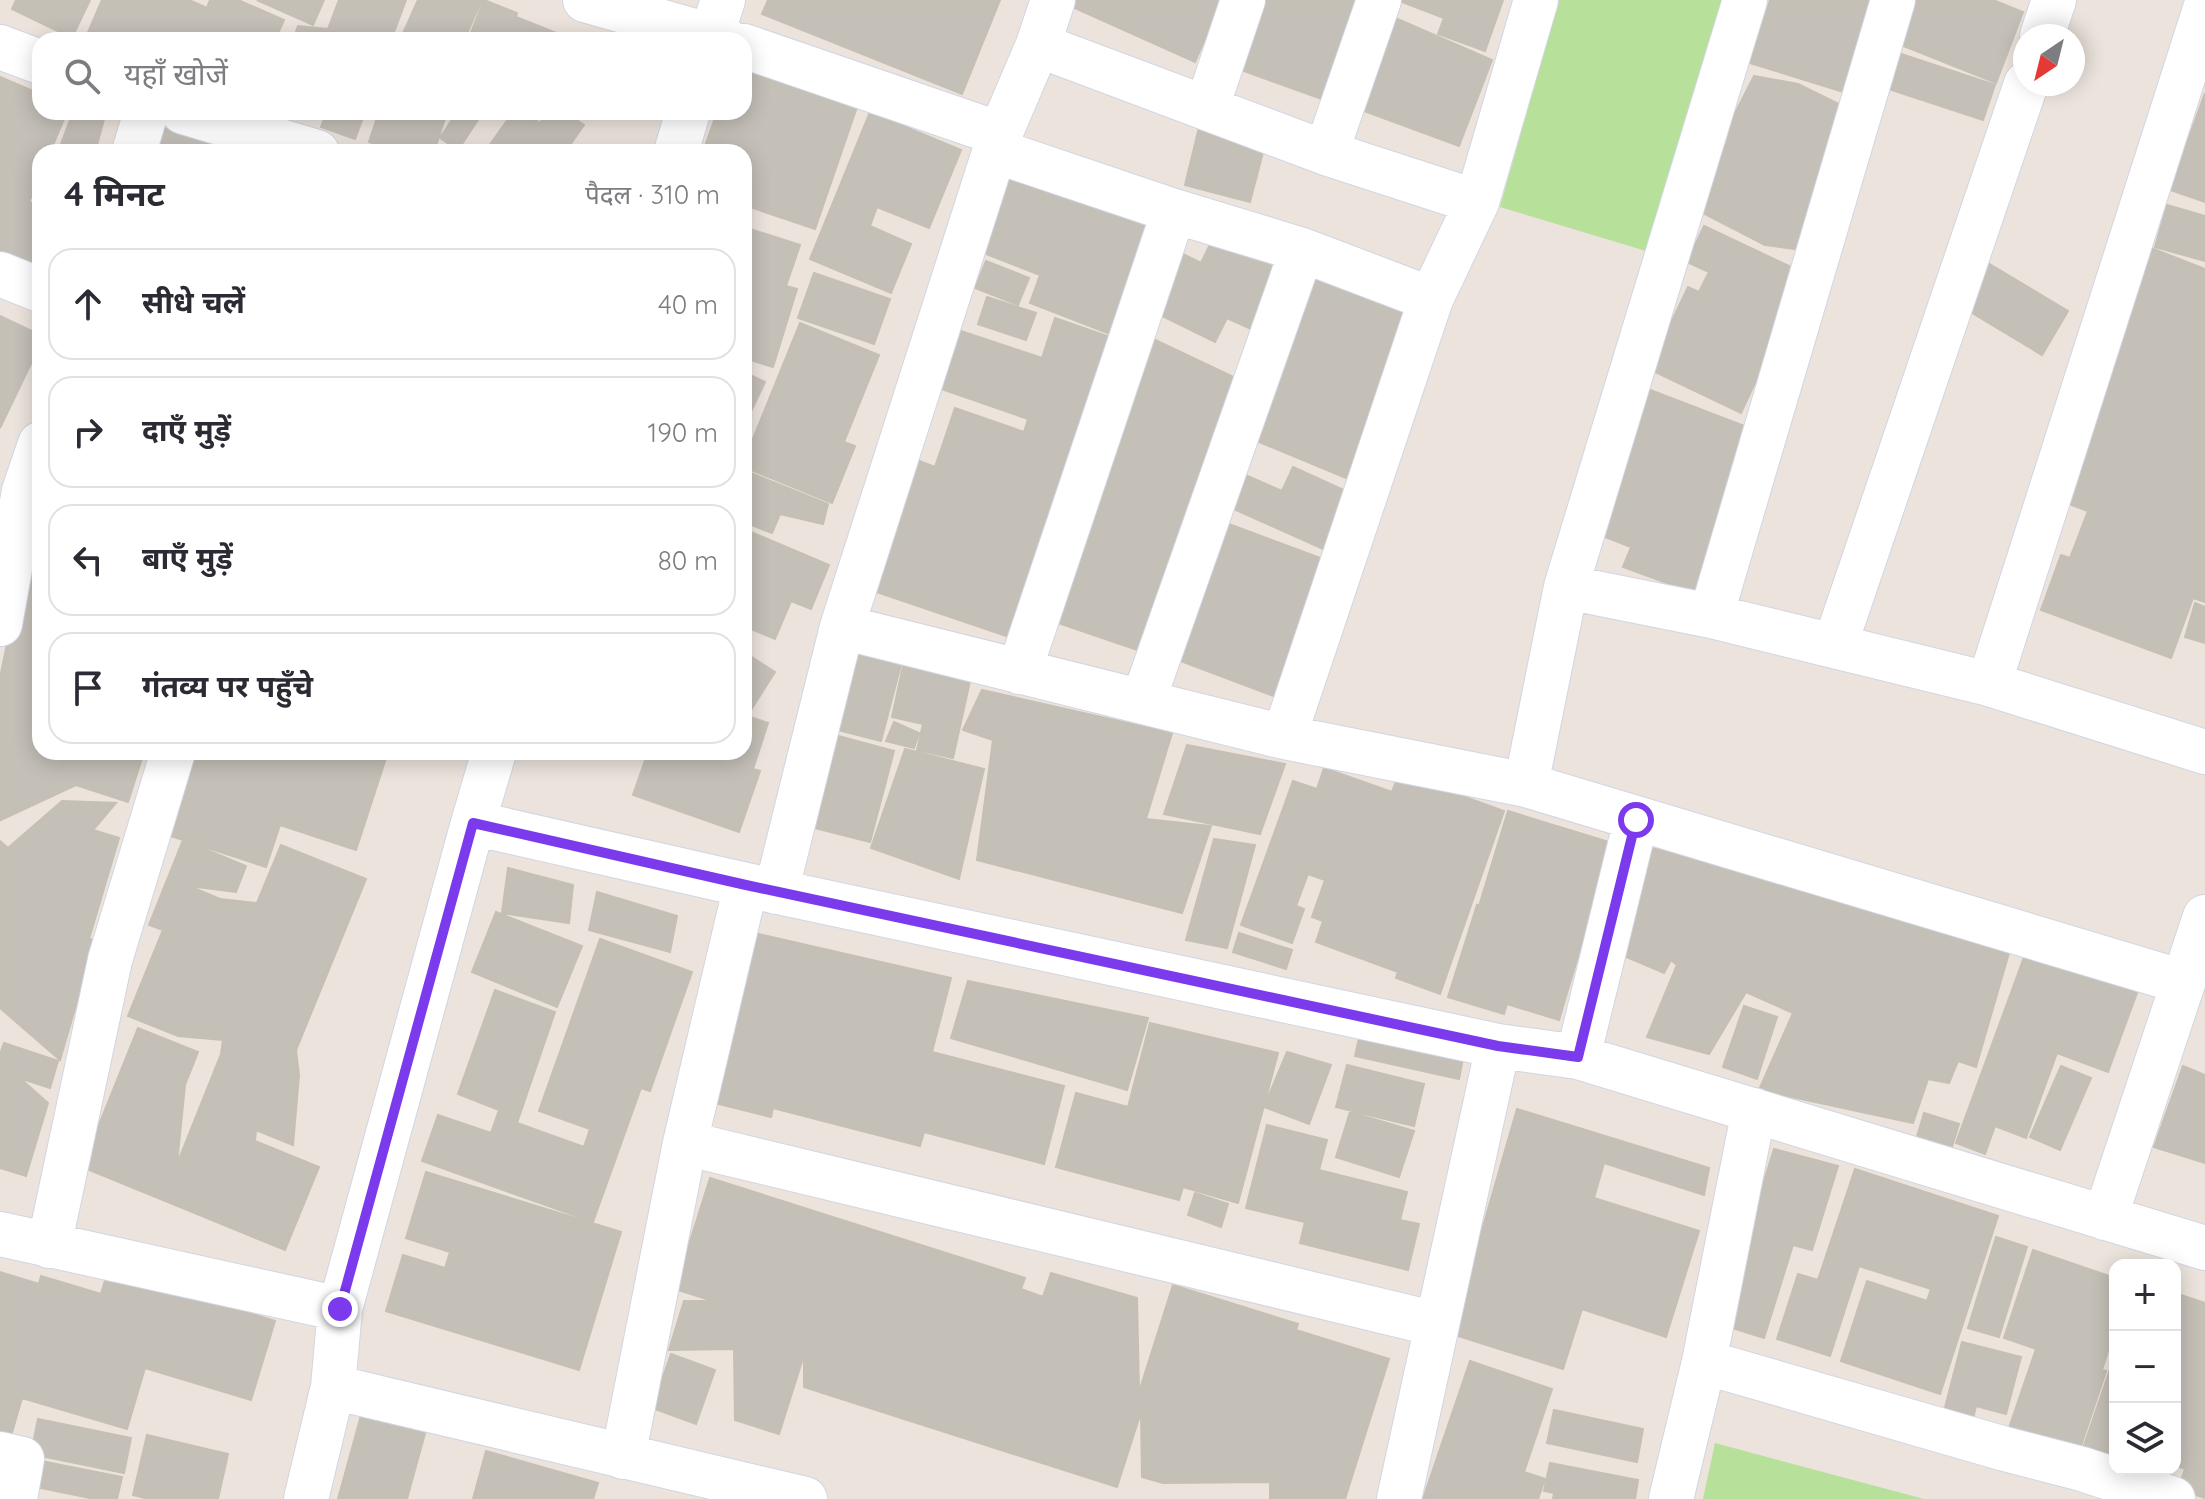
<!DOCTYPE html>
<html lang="hi">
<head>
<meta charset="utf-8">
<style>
  :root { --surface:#fff; --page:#f7f7f7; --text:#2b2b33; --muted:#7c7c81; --line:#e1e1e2 }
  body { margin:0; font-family:Quicksand,"Noto Sans Devanagari",sans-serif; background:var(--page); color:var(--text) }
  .controls { position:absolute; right:24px; bottom:24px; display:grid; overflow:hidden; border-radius:16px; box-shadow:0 4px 20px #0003 }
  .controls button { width:72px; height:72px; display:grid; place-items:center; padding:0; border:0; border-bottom:2px solid var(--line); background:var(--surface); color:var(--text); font:40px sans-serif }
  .compass { position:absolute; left:2013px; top:24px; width:72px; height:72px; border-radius:50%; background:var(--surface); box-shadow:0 4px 20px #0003; rotate:215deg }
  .stop { position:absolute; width:24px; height:24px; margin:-18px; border:6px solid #7c3aed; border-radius:50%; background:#fff }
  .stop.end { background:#7c3aed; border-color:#fff; box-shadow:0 2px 8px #0008 }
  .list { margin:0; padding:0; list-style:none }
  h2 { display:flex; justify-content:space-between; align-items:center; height:104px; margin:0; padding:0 32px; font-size:34px }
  h2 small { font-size:26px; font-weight:400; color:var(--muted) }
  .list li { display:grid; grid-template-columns:52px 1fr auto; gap:24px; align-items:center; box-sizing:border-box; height:112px; margin:0 16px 16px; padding:0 16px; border:2px solid var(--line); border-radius:24px }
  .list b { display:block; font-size:30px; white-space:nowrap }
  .list em { font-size:26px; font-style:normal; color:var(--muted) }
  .icon { flex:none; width:44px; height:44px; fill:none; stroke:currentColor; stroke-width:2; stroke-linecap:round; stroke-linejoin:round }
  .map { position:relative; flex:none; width:2205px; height:1499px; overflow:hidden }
  .search { position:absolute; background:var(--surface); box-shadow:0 4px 20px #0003; left:32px; top:32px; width:720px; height:88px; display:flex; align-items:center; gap:20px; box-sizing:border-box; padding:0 28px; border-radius:24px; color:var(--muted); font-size:30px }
  .panel { position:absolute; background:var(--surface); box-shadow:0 4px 20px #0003; left:32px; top:144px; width:720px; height:616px; border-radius:24px }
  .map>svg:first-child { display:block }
  .green { fill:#b7e09a }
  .building { fill:#c4bfb7; stroke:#c6bfb6; stroke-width:2 }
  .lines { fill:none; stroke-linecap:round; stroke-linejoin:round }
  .minor-casing { stroke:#d1d6e2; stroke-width:46 }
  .minor { stroke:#fff; stroke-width:44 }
  .route { stroke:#7c3aed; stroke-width:10 }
</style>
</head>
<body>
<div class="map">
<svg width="2205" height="1499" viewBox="0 0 2205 1499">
  <rect width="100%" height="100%" fill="#ebe3dc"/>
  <path class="green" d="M1559,0H1734L1656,254L1500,207Z
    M1715,1443L1924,1499H1703Z"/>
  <path class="building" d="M16,0H90L72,38L12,9Z
    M102,0H189L207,8L210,0H238L284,20L275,40H92L86,37Z
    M257,0H324L313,25Z
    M339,0H406L391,40H293L298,26L328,29Z
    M418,0H482L464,40H400Z
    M484,0L517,13L516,17L574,40H468Z
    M768,0H1000L962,94L762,14Z
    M1070,0H1222L1195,62L1068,5Z
    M1254,0H1366L1330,102L1230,66Z
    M1397,0H1503L1485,51L1438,34L1444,18Z
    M1770,0H1879L1850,94L1750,63Z
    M1907,0H1993L2023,12L1996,83L1891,41Z
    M1386,14L1492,60L1459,146L1353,107Z
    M1895,52L1995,85L1983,120L1883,87Z
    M744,61L859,101L815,229L744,205V152H703L717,112H744Z
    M1754,76L1798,84L1849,109L1801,250L1765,245L1701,212L1708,199L1713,171L1727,142L1730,123Z
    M0,77L40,94V112H67L50,152H40V176L29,202L40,207V257L32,275L0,262Z
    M2205,93V202L2170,190Z
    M73,112H106L95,152H58Z
    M327,112H365L355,139L321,127Z
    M379,112H447L434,152H398L369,142Z
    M457,112H483L458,150L440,138Z
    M513,112H525L540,123L548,112H565L584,125L565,152H497L489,146Z
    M870,112L961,150L929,228L877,207L870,226L911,244L891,293L810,259Z
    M165,113L281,152H153Z
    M1201,119L1267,137L1250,202L1185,185Z
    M1014,166L1154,219L1110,334L1030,303L1040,275L981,252Z
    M2167,205L2205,216V261L2155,247Z
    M1704,226L1806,274L1741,413L1649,369L1688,287L1699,292L1709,272L1687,262Z
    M744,227L800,245L786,286L797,289L773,367L744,358Z
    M1215,234L1284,268L1253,330L1227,318L1215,342L1148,309L1177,251L1201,263Z
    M2151,248L2205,269V602L2193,598L2171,658L2041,610L2061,555L2070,558L2088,511L2063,502Z
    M986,261L1029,278L1018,305L975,288Z
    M1988,263L2068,311L2042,355L1962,307Z
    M1309,265L1411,307L1394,361L1346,478L1247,437Z
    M814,273L890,299L874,344L798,318Z
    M987,297L1036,313L1026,340L978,324Z
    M0,316L40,335V345L0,428Z
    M1055,318L1116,339L1015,639L874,591L917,460L935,467L955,408L1024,432L1028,419L941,389L961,331L1042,358Z
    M800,323L879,355L844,442L855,446L832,503L744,467V461Z
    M1151,338L1242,381L1152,655L1052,621Z
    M744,372L765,382L744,426Z
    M1645,388L1755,430L1694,593L1623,567L1631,547L1597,534Z
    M1293,467L1348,492L1323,549L1227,506L1241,473L1282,491Z
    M748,472L828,504L823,524L780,514L772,533L744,522V484Z
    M1226,523L1326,560L1279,698L1175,659Z
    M744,529L829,565L811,609L791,601L775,639L744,626Z
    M40,531V752H144L128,802L76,785L1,820L0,678L11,624Z
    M2195,603L2205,607V643L2185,637Z
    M860,646L903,657L881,741L838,730Z
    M744,652L775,672L749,713L744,709Z
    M905,657L972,672L953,758L917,750L923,724L892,717Z
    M982,690L1172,733L1146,819L1211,826L1182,913L977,860L993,740L963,730Z
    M744,715L768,723L753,769L760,771L739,832L633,795L648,752H744Z
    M894,722L919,733L914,748L886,741Z
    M831,734L894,751L870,842L807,826Z
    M1187,745L1285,764L1260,834L1164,814Z
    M905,749L984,769L959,879L871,848Z
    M195,752H388L356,850L280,825L266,867L168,835Z
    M1324,768L1392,792L1399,773L1504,811L1440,994L1396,978L1398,972L1316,942L1323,921L1312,917L1325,880L1308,874L1296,906L1304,909L1292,943L1241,925L1293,781L1317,789Z
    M62,801L116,803L93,830L119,838L89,939L95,940L60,1060L0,1008V841L8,848Z
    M1508,811L1612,843L1559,1020L1507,1004L1504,1014L1448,997L1477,905L1479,906Z
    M1214,839L1255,845L1227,948L1186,940Z
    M183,840L246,866L236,892L189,886L220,899L257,903L281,845L366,879L296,1050L299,1075L293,1145L256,1130L255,1141L319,1167L285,1250L82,1167L138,1028L198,1052L185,1085L177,1164L221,1054L223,1040L178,1036L128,1016L163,930L149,925Z
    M1647,842L2009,953L1976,1067L1958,1061L1949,1083L1928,1079L1913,1123L1759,1090L1793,1013L1746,992L1709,1054L1647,1037L1677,965L1671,960L1664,973L1624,956Z
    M508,868L573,885L569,923L502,913Z
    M597,892L677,916L670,952L589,930Z
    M496,912L582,946L557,1007L472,972Z
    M754,933L951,978L932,1052L1064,1086L1044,1164L924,1132L920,1146L773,1108L771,1117L711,1102Z
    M1239,933L1292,950L1286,969L1233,952Z
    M600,939L692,972L650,1091L641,1088L593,1222L422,1161L438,1115L491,1133L499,1110L458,1094L495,990L555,1012L517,1123L584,1147L590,1129L539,1111Z
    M2027,949L2138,990L2108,1072L2057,1053L2026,1138L1995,1126L1985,1154L1956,1143Z
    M968,981L1148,1018L1127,1090L951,1038Z
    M1744,1006L1777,1017L1757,1079L1723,1067Z
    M1150,1023L1278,1053L1238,1203L1183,1187L1179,1200L1056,1167L1076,1093L1128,1107Z
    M1362,1025L1465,1048L1459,1079L1355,1056Z
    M4,1043L58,1061L50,1088L0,1072V1054Z
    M1287,1052L1331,1065L1309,1124L1264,1107Z
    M1347,1065L1424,1084L1414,1126L1336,1107Z
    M2061,1066L2091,1078L2060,1150L2030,1137Z
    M2183,1066L2205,1075V1163L2154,1147Z
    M0,1074L23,1081L48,1103L26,1176L0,1168Z
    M1517,1109L1709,1168L1704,1195L1604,1163L1594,1198L1699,1231L1666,1337L1582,1309L1563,1369L1452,1334Z
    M1350,1112L1414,1131L1399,1177L1336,1157Z
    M1924,1113L1959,1124L1951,1150L1916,1140Z
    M1267,1125L1327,1140L1319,1170L1407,1192L1400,1220L1419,1224L1408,1270L1300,1243L1305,1222L1246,1208Z
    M1774,1149L1838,1166L1812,1250L1793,1245L1764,1338L1720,1324Z
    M1855,1169L1998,1216L1940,1394L1841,1361L1867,1281L1927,1301L1931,1289L1859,1266L1830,1356L1777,1339L1798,1274L1818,1280Z
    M426,1172L621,1232L579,1370L386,1311L403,1255L445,1268L450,1252L406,1238Z
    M710,1178L1025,1278L1021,1289L1043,1297L1051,1273L1137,1298L1139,1392L1173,1285L1298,1324L1296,1330L1389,1359L1345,1499H1270V1482L1163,1483L1142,1477L1141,1412L1117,1487L804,1387V1355L779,1434L735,1420L734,1349L669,1350L684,1301H713L675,1289Z
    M1195,1193L1228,1204L1221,1227L1188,1215Z
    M1996,1237L2027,1247L1999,1337L1968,1328Z
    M2033,1250L2115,1278V1329L2102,1370L2106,1371L2077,1458L2007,1434L2036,1349L2004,1338Z
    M108,1270L275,1321L251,1400L145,1368L127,1429L22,1398L9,1443L0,1441V1272L39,1284L41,1276L101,1294Z
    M2175,1293L2205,1303V1498L2178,1489L2185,1469L2175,1465Z
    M1962,1342L2021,1357L2006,1414L1976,1406L1971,1427L1942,1419Z
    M671,1354L715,1370L696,1424L652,1408Z
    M2115,1355V1469L2079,1460Z
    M1470,1361L1552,1389L1524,1472L1545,1479L1538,1499H1423Z
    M365,1401L429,1419L407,1499H338Z
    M1554,1410L1643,1429L1637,1462L1547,1443Z
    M38,1419L131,1438L124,1473L31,1454Z
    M147,1435L228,1454L218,1499H149L133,1495Z
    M486,1451L598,1483L593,1499H473Z
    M36,1460L122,1477L117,1499H95L31,1486Z
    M1550,1463L1638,1480L1635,1499H1553L1554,1493L1544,1491Z"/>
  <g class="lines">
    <defs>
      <path id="minor" d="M585,0L726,40
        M2042,36L2054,0
        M710,40L723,0
        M1038,45L1326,153L1477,202
        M744,46L1000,134
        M0,47L40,62
        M1207,107L1243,0
        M183,112L317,152
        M996,151L1174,211L1302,250L1431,299
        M134,152L146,112
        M676,152L688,112
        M1326,153L1379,0
        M0,274L40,290
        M1566,587L1711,616L1989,684L2205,752
        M1711,616L1893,0
        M0,624L24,491L40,444
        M842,627L1284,737L1526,785L2183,982
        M1835,645L2026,84
        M1019,672L1174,211
        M1989,684L2205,9
        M1143,701L1302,250
        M1284,737L1431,299L1477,202L1536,0
        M1526,785L1566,587L1745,0
        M473,823L746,885L1498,1046L1578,1057L2205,1248
        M776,892L842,627L1000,134L1038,45L1053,0
        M1578,1057L1636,820
        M685,1143L1436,1324
        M2105,1218L2205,917
        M0,1234L340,1309
        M49,1246L110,960L173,752
        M1704,1362L2005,1449L2082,1469L2173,1499
        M333,1387L805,1499
        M0,1454L22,1459L15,1499
        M623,1457L685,1143L746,885
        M306,1499L333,1387L340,1309L473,823L494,752
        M1399,1499L1498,1046
        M1671,1499L1704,1362L1754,1110"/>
    </defs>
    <use href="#minor" class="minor-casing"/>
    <use href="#minor" class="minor"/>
  </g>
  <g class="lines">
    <path class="route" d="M340,1309L473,823L746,885L1498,1046L1578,1057L1636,820"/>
  </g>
</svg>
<div class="controls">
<button>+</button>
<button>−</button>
<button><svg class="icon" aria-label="layers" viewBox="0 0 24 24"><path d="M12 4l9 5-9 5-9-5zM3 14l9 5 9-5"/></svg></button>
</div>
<svg class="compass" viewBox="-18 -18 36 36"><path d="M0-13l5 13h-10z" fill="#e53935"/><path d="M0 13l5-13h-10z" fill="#7c7c81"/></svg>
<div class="stop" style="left:1636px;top:820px"></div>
<div class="stop end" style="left:340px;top:1309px"></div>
<div class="search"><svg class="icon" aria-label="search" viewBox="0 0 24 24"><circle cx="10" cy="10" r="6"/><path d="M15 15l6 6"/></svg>यहाँ खोजें</div>
<section class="panel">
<h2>4 मिनट<small>पैदल · 310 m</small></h2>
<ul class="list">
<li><svg class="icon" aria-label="ahead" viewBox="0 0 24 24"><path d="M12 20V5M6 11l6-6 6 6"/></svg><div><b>सीधे चलें</b></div><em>40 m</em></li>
<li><svg class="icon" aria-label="right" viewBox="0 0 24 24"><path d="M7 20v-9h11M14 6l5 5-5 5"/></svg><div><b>दाएँ मुड़ें</b></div><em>190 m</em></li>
<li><svg class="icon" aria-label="left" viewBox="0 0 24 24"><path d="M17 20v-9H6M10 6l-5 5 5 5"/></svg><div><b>बाएँ मुड़ें</b></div><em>80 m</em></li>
<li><svg class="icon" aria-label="arrive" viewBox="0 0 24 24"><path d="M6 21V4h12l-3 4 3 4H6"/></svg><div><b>गंतव्य पर पहुँचे</b></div></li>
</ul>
</section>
</div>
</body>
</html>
